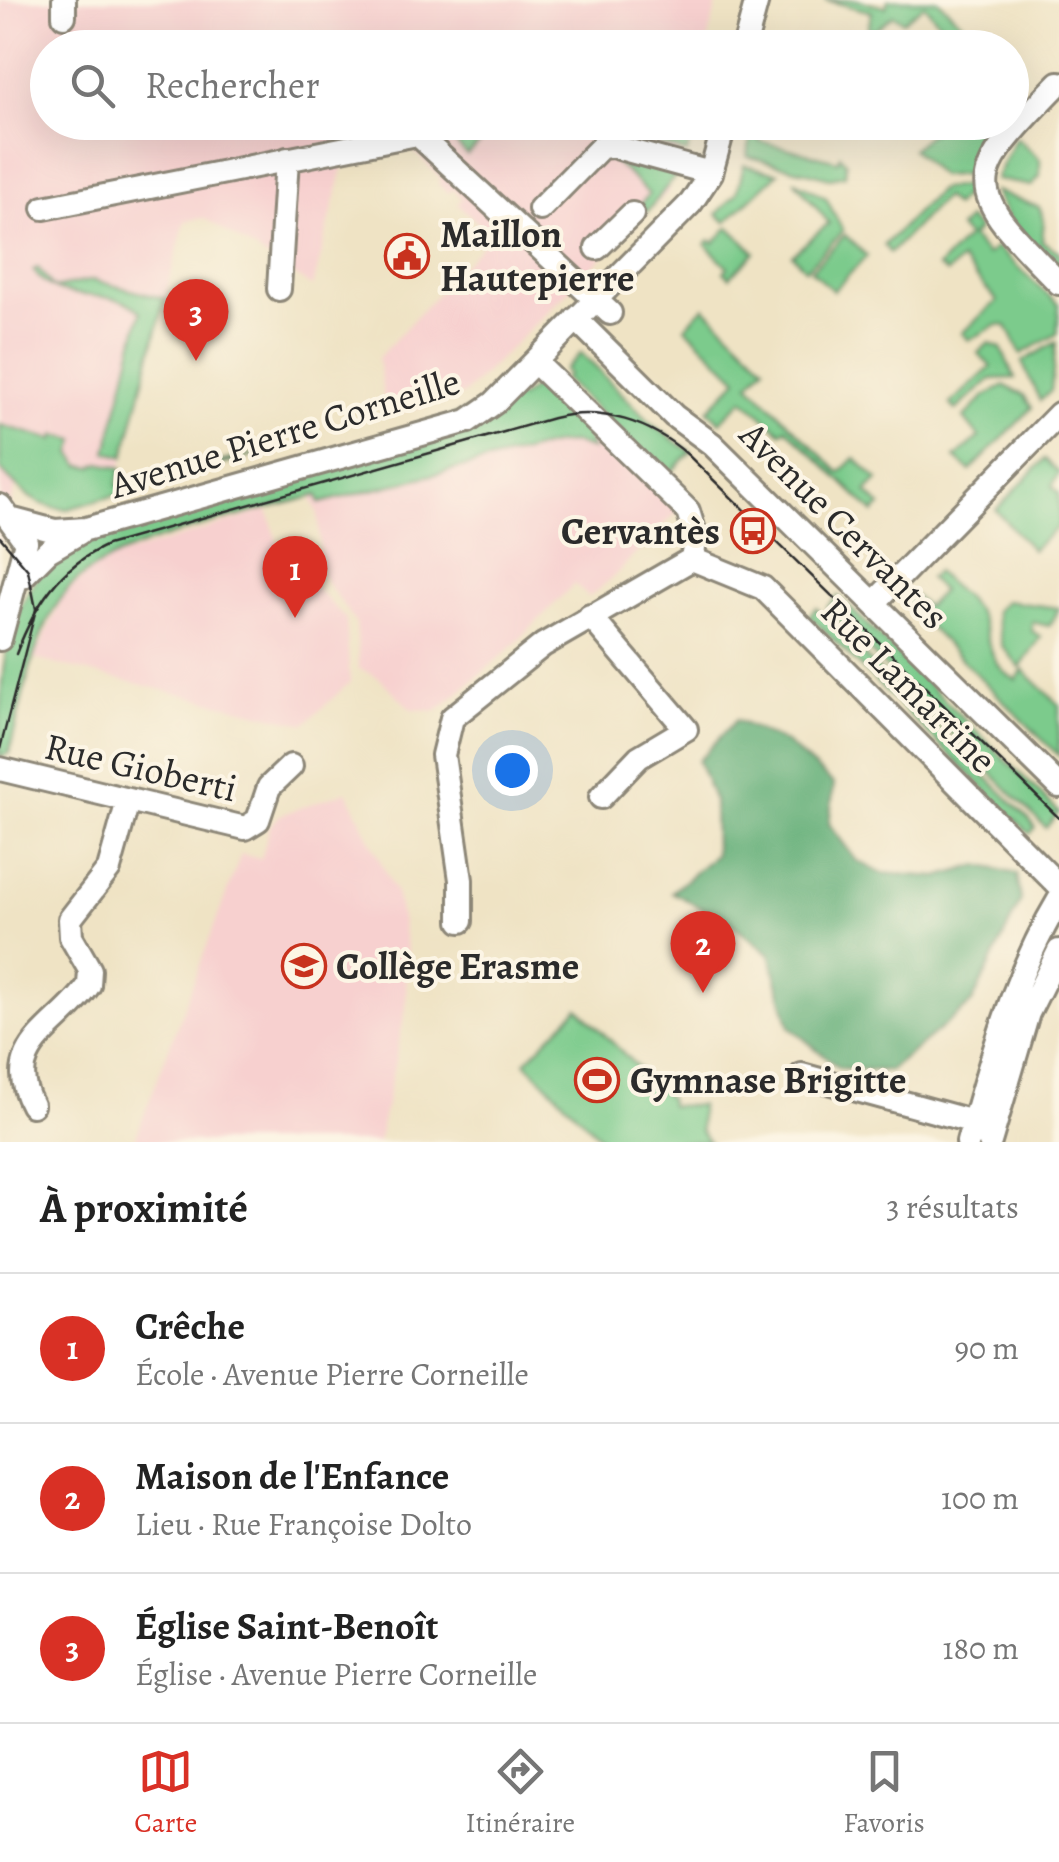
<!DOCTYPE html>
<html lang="fr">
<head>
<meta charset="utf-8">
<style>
  :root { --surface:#fff; --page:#f2f2f2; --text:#222; --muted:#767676; --line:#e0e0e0; --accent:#d93025 }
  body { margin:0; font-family:Alegreya,serif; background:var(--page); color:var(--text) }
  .you { position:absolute; left:512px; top:770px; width:35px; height:35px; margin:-25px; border:8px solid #fff; border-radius:50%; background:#1a73e8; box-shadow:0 0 0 15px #1a73e833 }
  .badge { display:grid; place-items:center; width:65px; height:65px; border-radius:50%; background:var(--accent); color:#fff; font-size:32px; font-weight:700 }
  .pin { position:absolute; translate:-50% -82px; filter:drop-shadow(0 2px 5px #0008) }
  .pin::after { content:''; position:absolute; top:52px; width:35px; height:30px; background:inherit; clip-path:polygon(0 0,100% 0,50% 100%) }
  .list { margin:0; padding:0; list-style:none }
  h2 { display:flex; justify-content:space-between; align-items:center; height:130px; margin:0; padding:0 40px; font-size:42px }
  h2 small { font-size:32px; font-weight:400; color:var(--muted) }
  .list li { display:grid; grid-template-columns:65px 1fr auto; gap:30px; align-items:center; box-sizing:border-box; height:150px; padding:0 40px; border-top:2px solid var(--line) }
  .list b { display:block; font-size:38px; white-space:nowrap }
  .list p { margin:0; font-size:32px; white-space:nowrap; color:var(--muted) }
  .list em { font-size:32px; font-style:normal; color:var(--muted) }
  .icon { flex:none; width:55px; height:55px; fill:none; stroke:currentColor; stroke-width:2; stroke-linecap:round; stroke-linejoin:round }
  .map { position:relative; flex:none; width:1059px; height:1142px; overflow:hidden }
  .search { position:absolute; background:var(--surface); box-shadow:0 10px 40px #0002; left:30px; right:30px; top:30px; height:110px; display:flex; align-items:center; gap:25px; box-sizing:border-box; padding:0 35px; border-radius:55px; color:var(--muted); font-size:38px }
  .sheet { height:580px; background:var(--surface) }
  nav { display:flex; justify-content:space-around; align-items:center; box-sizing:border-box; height:140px; border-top:2px solid var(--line); background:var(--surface); font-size:28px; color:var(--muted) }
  nav a { display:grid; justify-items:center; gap:5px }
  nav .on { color:var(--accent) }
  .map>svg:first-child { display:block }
  .built { fill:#f7d0cf }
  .green { fill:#7bcb8c; stroke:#537b5c; stroke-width:2.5 }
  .forest { fill:#64af78; stroke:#486d52; stroke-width:2.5 }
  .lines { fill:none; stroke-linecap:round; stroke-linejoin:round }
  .minor-casing { stroke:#8d8778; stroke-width:28 }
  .minor { stroke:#fff; stroke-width:22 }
  .tram { stroke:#2b2b2b; stroke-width:2.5 }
  .labels { text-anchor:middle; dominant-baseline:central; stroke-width:8; stroke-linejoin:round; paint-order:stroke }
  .poi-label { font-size:38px; font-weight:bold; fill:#2b2b2b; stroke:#fcf5e5; text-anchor:start }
  .street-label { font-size:38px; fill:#2b2b2b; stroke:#fcf5e5 }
</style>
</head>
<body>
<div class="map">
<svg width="1059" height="1142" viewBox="0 0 1059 1142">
  <rect width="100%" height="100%" fill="#fcf5e5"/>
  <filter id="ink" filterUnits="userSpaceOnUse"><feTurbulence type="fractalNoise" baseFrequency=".01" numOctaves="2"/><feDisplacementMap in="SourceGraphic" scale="20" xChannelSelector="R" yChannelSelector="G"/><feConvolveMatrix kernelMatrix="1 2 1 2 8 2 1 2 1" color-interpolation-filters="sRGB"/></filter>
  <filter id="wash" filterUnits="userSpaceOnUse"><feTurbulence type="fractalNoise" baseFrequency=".0048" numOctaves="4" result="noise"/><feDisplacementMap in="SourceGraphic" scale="40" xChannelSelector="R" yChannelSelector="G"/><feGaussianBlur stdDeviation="2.25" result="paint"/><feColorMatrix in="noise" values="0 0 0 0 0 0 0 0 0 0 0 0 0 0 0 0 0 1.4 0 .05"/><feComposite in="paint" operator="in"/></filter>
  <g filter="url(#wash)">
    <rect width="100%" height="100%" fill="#efe3c4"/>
    <path class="built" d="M0,0H718L706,47L48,48V122L686,123L668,192L464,394L386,416L378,358L491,235L458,204L462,199L453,189L448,193L439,185L440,178L408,145L346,156L313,287L204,218L185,221L116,487L20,472L0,545Z
      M583,432H601L678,511L612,578L589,597L574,584L514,645L437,711L411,709L378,677L359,669L356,624L321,574L318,514L311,497L498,445Z
      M268,510L279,549L346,619L350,682L305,724L34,659L64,594L103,561Z
      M347,791L397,896L407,952L406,1008L378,1142H134L241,854L261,859L270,826L280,815Z"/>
    <path class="green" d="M825,0H857L886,7L888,0H938L987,47H961L924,5L903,21L893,15L875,30L868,29L872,12Z
      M944,122L993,123L978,143L968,174L940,176L912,149Z
      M436,123H528L492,132L467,155Z
      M573,123H694L687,153L611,130L588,137Z
      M754,127L761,129L759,141L838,161L840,155L846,163L845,175L830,178L747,156Z
      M1016,137L1040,159V176L1031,186L995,179Z
      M605,152L680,170L647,212L640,205L649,194Z
      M744,165L778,173L726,222L717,214L737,193Z
      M794,180L826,198L843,231L806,269L792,255L829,223Z
      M968,185V191L954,206L944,197L890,253L884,245L940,189Z
      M994,191L1039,207L1044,220L1042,241L1059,252V272L1009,221Z
      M968,219L978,229L971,237L987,255L996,247L1059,305L1057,334L1021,354L1007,326L997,325L969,340L962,333L997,301L961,260L947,273L938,267L967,237L959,228Z
      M729,227L755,252L730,277L724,272L728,267L706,245L710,240L714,243Z
      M845,235L867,256L833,291L811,270Z
      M38,268L54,288L93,280L165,299L124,457L107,452L141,312C115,284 59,310 33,270Z
      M704,307L765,366L749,384L840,473L855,458L878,480L866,492L881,506L874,513L786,428L781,432L743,399L720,422L708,410L738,379L685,327Z
      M1056,342L1051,391L1040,401L1022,362Z
      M989,343L1001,348L1015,378L991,379L956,410L950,404L991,367L978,353Z
      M581,353L654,426L691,452L666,477L564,379L568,374L564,370Z
      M1005,386L1024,395L1032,408L970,471L955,458L979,437L964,418L985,396Z
      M534,387L584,430L592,449L575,443L556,444L320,503L318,495C253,514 103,541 64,594C31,638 23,702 9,753L0,757C0,673 0,612 61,549L515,395L519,399Z
      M0,425L54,440L55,435L76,440L72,453L80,465L92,467L100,463L121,468L117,486L275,449L68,509C36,509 21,491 0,469Z
      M1045,459L1059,473L1052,486L1059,493V526L1032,550L996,510Z
      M936,572C948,584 975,603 981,619C991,645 989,664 1016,680L1023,670L1059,705V756L905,603L913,595L926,607L942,591L929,578Z
      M838,596L1059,812L1046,828L827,608Z
      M1005,601L1059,608L1049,626L1032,622V631L1041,637L1020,668L1002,646L995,611Z
      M816,608L1030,820L1035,828L1030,834L809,616Z
      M578,1008L668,1098L670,1106L700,1105V1131L709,1142H605L525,1062Z"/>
    <path class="forest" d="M736,720L786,743L834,784L829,824L856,860L881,873L938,877L979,865L1017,874L1021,900L972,1003L889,1071L839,1068L790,1027L770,954L735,926L672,892L715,855L714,801L698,761Z"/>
  </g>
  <g filter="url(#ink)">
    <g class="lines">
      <defs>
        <path id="minor" d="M64,16V0
          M744,48L757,0
          M1059,83C962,182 962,185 1059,283
          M44,208L417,134L610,313
          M540,209L601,147L612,146L711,173
          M597,248L632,214
          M279,289L287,159
          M576,319L674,416L712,444L1059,786
          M535,362L688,511L696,537L692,559L763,588L1059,886
          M0,506L26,542L0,639
          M14,520L55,531L86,529L468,421L494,403L691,203L711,173L725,122
          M22,577L48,551L79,533
          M874,603L1059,414
          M590,616L686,729L639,757L601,797
          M0,769L245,828L258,820L269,787L291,766
          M461,921V880L443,755L452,718L543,645L692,559
          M802,1075L974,1122
          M32,1105C0,1047 61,1027 89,985L90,970L71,937L70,919L109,869L128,801
          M968,1142C991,1058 1014,975 1059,900
          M990,1142L1028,1013L1059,951"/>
      </defs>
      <use href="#minor" class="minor-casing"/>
      <use href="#minor" class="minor"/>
      <path class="tram" d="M0,537L28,570L36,609L0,749
        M16,654C35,605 59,567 107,545L553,418C602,406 651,422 688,455L1059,818"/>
    </g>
  </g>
  <defs>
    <symbol id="civic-ring" viewBox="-11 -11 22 22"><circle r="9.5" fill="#fcf5e5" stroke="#c8321e" stroke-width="1.5"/><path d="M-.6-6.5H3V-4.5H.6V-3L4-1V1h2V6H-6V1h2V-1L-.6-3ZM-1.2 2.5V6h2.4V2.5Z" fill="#c8321e"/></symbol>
    <symbol id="bus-ring" viewBox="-11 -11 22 22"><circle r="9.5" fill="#fcf5e5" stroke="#c8321e" stroke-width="1.5"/><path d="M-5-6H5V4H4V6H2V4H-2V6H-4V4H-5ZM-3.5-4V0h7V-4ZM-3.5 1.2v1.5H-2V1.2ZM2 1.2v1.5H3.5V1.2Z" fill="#c8321e"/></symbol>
    <symbol id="school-ring" viewBox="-11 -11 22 22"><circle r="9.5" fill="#fcf5e5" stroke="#c8321e" stroke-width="1.5"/><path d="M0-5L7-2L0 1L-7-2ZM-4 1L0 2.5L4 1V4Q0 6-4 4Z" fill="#c8321e"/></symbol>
    <symbol id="stadium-ring" viewBox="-11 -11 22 22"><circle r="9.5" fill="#fcf5e5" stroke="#c8321e" stroke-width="1.5"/><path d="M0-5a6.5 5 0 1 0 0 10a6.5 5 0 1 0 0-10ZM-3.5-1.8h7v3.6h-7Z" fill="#c8321e"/></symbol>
  </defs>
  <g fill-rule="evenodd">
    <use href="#civic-ring" x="382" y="231" width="50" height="50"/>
    <use href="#bus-ring" x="728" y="506" width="50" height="50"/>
    <use href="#school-ring" x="279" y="941" width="50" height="50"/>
    <use href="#stadium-ring" x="572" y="1055" width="50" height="50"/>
  </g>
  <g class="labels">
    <g class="poi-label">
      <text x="440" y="234">Maillon<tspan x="440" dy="44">Hautepierre</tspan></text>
      <text x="720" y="531" text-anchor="end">Cervantès</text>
      <text x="336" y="966">Collège Erasme</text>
      <text x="630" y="1080">Gymnase Brigitte</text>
    </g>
    <g class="street-label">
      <text transform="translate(285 433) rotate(-17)">Avenue Pierre Corneille</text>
      <text transform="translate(844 525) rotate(45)">Avenue Cervantes</text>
      <text transform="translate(909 685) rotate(45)">Rue Lamartine</text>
      <text transform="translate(141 767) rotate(13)">Rue Gioberti</text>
    </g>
  </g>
</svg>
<div class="you"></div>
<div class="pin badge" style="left:295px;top:618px">1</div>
<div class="pin badge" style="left:703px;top:993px">2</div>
<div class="pin badge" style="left:196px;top:361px">3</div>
<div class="search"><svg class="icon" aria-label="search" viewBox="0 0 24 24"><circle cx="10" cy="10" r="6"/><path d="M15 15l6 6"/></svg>Rechercher</div>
</div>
<section class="sheet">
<h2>À proximité<small>3 résultats</small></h2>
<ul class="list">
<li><span class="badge">1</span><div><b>Crêche</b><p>École · Avenue Pierre Corneille</p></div><em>90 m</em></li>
<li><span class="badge">2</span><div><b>Maison de l'Enfance</b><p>Lieu · Rue Françoise Dolto</p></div><em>100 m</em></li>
<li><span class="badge">3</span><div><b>Église Saint-Benoît</b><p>Église · Avenue Pierre Corneille</p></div><em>180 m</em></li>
</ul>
</section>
<nav>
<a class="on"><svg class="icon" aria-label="map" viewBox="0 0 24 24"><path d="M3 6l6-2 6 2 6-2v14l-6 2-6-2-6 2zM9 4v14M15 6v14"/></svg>Carte</a>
<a><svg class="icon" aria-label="directions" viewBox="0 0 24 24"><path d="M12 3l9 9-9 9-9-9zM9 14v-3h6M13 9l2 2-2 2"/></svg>Itinéraire</a>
<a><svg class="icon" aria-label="saved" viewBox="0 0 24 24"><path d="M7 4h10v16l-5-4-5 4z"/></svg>Favoris</a>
</nav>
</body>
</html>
